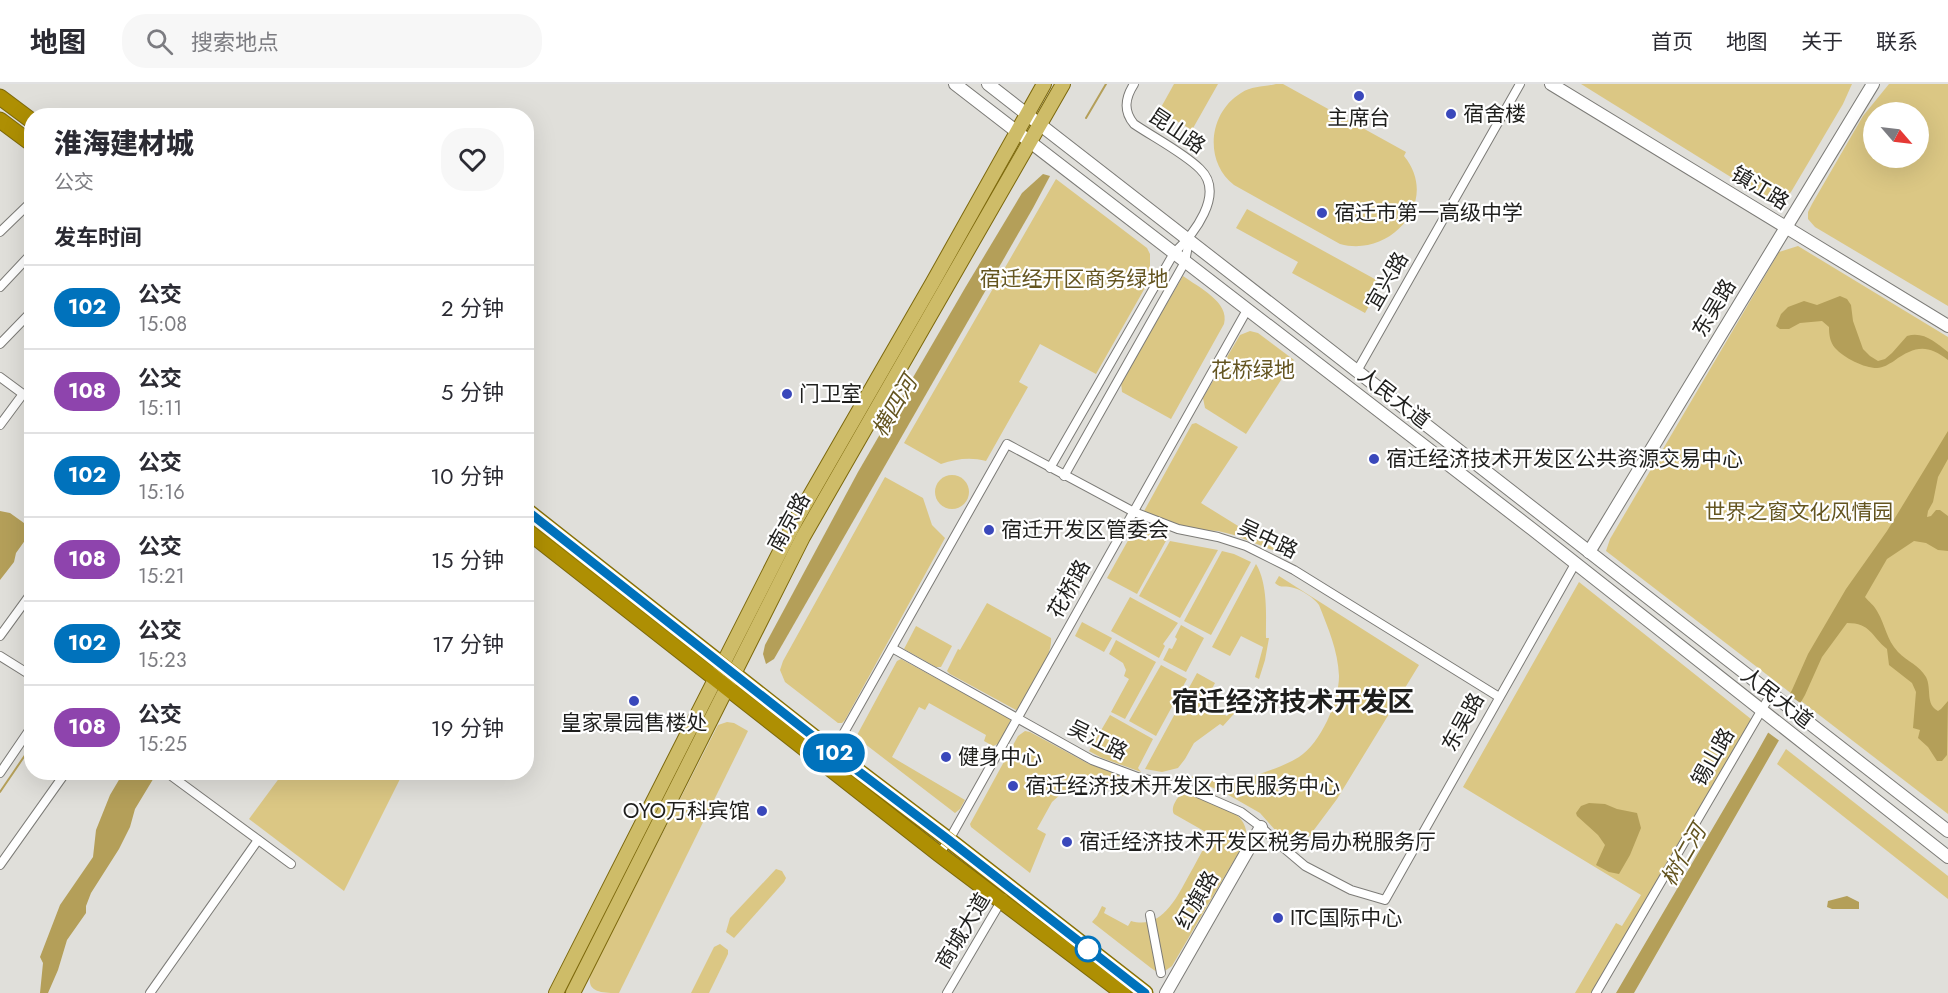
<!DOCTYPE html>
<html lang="zh">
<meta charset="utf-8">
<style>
body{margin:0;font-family:Jost,"Noto Sans SC",sans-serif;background:#f7f7f7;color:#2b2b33;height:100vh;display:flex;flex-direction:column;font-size:22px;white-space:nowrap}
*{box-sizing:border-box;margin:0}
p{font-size:20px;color:#7c7c81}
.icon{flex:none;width:33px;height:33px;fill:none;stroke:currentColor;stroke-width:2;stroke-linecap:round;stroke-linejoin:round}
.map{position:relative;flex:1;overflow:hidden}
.sheet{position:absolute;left:24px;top:24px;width:510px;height:672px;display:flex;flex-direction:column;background:#fff;border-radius:24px;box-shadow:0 6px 24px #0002}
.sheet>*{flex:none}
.badge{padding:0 12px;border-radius:20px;font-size:21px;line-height:39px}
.needle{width:39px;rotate:118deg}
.buttons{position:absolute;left:1863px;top:18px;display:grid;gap:12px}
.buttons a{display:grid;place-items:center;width:66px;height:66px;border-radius:50%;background:#fff;box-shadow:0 6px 24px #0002;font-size:30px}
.map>.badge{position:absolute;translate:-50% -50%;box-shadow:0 0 0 3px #fff}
h2{padding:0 30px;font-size:22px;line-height:54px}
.round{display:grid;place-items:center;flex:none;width:63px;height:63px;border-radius:24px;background:#f7f7f7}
.head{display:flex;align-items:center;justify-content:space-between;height:102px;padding:0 30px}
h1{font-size:28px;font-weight:800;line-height:45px}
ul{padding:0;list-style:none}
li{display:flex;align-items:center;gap:18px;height:84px;padding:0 30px;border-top:2px solid #e1e1e2}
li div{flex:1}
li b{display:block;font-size:22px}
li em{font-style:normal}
li .badge{min-width:66px;font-weight:700;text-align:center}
header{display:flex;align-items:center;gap:36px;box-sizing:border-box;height:84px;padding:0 30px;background:#fff;border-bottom:2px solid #e1e1e2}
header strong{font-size:28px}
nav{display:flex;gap:33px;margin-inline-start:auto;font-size:21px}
.search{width:420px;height:54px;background:#f7f7f7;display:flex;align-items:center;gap:15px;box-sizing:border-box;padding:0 21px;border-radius:24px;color:#7c7c81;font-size:22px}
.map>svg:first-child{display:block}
</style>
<header>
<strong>地图</strong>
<div class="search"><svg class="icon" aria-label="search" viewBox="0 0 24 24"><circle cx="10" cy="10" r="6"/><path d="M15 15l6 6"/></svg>搜索地点</div>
<nav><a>首页</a><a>地图</a><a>关于</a><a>联系</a></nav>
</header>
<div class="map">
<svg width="1948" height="909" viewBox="0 0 1948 909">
<rect width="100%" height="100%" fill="#e0dfda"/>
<g fill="#dbc784" fill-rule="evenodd">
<path d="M1174 0H1218L1192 46 1159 27Z"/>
<path d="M1276 0H1283L1406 68 1404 72C1441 117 1391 174 1340 160L1234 101C1204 78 1208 29 1241 9 1252 2 1264 3 1276 0Z"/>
<path d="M1581 0H1852L1843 20 1791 108 1781 117 1771 118Z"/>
<path d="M1889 0H1948V222L1815 143 1808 135V128L1812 120 1863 32ZM1874 28H1918V74H1874Z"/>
<path d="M1056 95 1147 164 1150 170V195L1096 290 1040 260 1019 298 1028 303 986 377C970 373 956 375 941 380L904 359Z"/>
<path d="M1247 125 1382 199 1365 229 1292 189 1298 178 1236 144Z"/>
<path d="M1798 162 1948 253V730L1606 467 1610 455 1779 168Z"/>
<path d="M1183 192C1198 203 1230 218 1224 240L1171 335 1122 308 1121 298Z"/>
<path d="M1250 247 1258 249 1294 276 1246 350 1205 324 1203 314 1240 251Z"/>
<path d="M1196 339 1238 363 1201 419 1285 471 1234 451 1218 447 1186 445 1143 429 1192 340Z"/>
<circle cx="952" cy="408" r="17"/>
<path d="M885 393 923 414 932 441 945 454 845 636 842 639H838L785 598 780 586 783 577Z"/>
<path d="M1135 444 1167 455 1137 510 1107 494Z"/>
<path d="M1170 457 1218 466 1180 534 1139 512Z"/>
<path d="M1222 467 1234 470 1251 478 1211 551 1184 537Z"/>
<path d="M1256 480C1268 500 1266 531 1266 554H1269L1265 576 1259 595 1255 593 1263 563 1241 552 1230 572 1212 563Z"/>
<path d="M1279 492 1419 581 1337 715 1299 766 1283 755 1260 729 1225 709 1202 699 1192 697 1190 694 1195 691C1208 695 1221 702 1235 699 1243 698 1250 693 1257 691 1271 686 1286 681 1299 673 1321 659 1339 617 1339 592 1338 566 1328 544 1319 521 1314 514 1302 506 1294 504 1286 501 1281 505 1275 499Z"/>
<path d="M1579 498 1751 635 1749 642 1592 909H1575L1616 839 1622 842 1641 811 1463 703Z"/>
<path d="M1130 513 1178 539 1163 560 1165 562 1159 574 1111 547Z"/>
<path d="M987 519 1051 554C1053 572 1030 605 1021 621L1016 626 950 590 947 587 958 565 960 566Z"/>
<path d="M1082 538 1112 554 1104 568 1075 552Z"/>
<path d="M1181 541 1204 554 1186 588 1163 576 1169 564 1172 565 1177 555 1175 553Z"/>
<path d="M916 542 952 562 941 583H936L904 565Z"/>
<path d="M1116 556 1156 578 1125 635 1111 628 1129 595 1124 592 1126 586 1123 579 1109 570Z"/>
<path d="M901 575 1011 635 1000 659 993 662 984 657 986 651 929 619 925 626 919 623 892 673 965 716 960 725 955 729 856 653 897 577Z"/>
<path d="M1161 581 1187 595 1156 652 1129 637Z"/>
<path d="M1197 589 1215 599 1204 620 1227 632 1245 611 1249 613 1223 642 1220 640 1194 659 1185 675 1178 684 1162 688 1145 685Z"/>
<path d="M1110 631 1153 655 1138 684 1141 688 1102 674 1089 667Z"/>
<path d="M727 638 734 639 748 647 619 909C602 909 585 909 591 889L718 641Z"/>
<path d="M1025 647 1030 648 1087 679 1124 693 1128 698 1123 712 1084 692 1079 694 1052 718 1037 745 1046 750 1030 789 971 743 970 740 1018 652Z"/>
<path d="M1786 665 1948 792V815L1777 680Z"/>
<path d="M283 689H403L344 807 249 735Z"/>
<path d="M1184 708C1206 716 1252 725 1246 756L1172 882 1162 889 1157 888 1151 884 1092 838 1097 832 1102 822 1106 824 1104 829 1128 842 1131 837C1161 846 1176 815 1188 793 1196 779 1203 765 1211 751L1174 730C1170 723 1178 712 1184 708Z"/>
<path d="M776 785 782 787 786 794 784 798 734 854 726 848 730 834Z"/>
<path d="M720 860 728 866V870L709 909H691L714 863Z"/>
</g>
<g fill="#b49f59">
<path d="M1043 90 1050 92 1033 124 774 575 766 580 763 570 765 561 858 388 965 204 1022 109Z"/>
<path d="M1840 212 1847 215 1851 221 1853 237 1863 265 1870 272 1878 277 1885 275 1892 269 1907 252C1924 247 1936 259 1948 268V276C1927 260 1915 262 1894 277 1889 280 1883 284 1877 284 1864 284 1844 274 1835 264 1830 258 1829 251 1829 243L1822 237 1800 239 1789 245H1780L1776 242 1781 230 1788 223 1804 217 1817 221Z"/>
<path d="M1948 347V375L1938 393 1933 418 1928 427 1927 433 1931 432 1936 426H1940L1948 432V467L1938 466 1926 459 1914 457 1887 475 1865 513C1869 518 1874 521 1877 527 1886 542 1886 555 1898 568 1908 578 1919 581 1926 593 1932 605 1925 620 1938 627L1941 625 1948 617 1947 671 1942 677H1937L1928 663 1918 654 1920 646 1913 644 1916 608 1912 599 1889 581 1887 565C1871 552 1871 539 1847 539L1822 573 1805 611 1634 909H1616L1755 672 1792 606 1808 570 1846 505 1887 447Z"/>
<path d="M0 427 10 429 24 439 27 447 26 455 16 469 14 478 0 496Z"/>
<path d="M123 689H155V692L135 725 130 743 119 765 91 809 86 822V829L67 856 58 886 48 909H40L43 879 40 873 60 821 93 773 96 746 110 711Z"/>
<path d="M1589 719 1605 720 1617 725 1637 729 1641 744 1630 771 1619 790 1609 788 1596 781 1605 761 1598 751 1577 732 1576 729 1581 722Z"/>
<path d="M1847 812 1859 818V825H1832L1827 823 1828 817Z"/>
</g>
<path fill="#e0dfda" d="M1788 610 1803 621 1781 658 1766 647Z"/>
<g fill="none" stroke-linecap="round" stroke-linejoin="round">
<g stroke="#b49f59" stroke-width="2">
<path d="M1086 34 1106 0"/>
<path d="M0 708 32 661"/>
</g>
<defs>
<g id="street">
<path d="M0 148 32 117"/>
<path d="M0 203 32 169"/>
<path d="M0 260 32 227"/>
<path d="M1357 287 1520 0"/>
<path d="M0 293 23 310 32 312"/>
<path d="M0 341 23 310"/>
<path d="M1050 384 1174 169C1193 151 1226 110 1200 85 1184 69 1153 53 1134 40 1123 27 1125 14 1134 0"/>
<path d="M1064 392 1185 178 1189 156"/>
<path d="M0 552 32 508"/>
<path d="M892 564 1092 676 1140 694 1186 704 1241 728 1261 743 1279 760 1305 782 1351 806 1385 816 1575 480"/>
<path d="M0 572 32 592"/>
<path d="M833 668 1007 360 1134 428 1178 445 1218 453 1246 462 1294 486 1499 613"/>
<path d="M166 688 291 780"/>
<path d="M0 689 32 642"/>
<path d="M939 770 949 756 1247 226"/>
<path d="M0 781 66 688"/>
<path d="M1150 831 1161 889"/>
<path d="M150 909 258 756"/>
<path d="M947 909 1003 814"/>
<path d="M1596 909 1771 610"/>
</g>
<g id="secondary">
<path d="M955 0 1532 445 1948 773"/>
<path d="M988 0 1948 747"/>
<path d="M1551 0 1948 242"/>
<path d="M1589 468 1873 0"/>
<path d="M1166 909 1261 743"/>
</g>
<g id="primary">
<path d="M556 909 796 436 933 198 1044 0"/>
<path d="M573 909 803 453 1063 0"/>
</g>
<g id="highway">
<path d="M0 13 32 37"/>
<path d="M0 36 32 60"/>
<path d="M526 426 833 668 949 756 1145 909"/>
<path d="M526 446 939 770 1123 909"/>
</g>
</defs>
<use href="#street" stroke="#7c7b77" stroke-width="10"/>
<use href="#secondary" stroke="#7c7b77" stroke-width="14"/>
<use href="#primary" stroke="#7c680c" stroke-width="16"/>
<use href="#highway" stroke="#7c680c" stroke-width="17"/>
<use href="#street" stroke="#fff" stroke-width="8"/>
<use href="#secondary" stroke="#fff" stroke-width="12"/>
<use href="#primary" stroke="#cebc68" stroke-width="14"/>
<use href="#highway" stroke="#ae8f03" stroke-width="15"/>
</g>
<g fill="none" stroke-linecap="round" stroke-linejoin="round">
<defs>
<path id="line" d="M526 426 833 668 949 756 1145 909"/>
</defs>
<use href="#line" stroke="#fff" stroke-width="14"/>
<use href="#line" stroke="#0072bc" stroke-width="9"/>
</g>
<g fill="#3a48bb" stroke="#fff" stroke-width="2">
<circle cx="1359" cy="12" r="6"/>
<circle cx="1451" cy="30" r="6"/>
<circle cx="1322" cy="129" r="6"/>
<circle cx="787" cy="310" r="6"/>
<circle cx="1374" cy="375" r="6"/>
<circle cx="989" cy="446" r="6"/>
<circle cx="634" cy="617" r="6"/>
<circle cx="946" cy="673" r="6"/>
<circle cx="1013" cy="702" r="6"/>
<circle cx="762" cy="727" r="6"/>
<circle cx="1067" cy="758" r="6"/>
<circle cx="1278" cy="834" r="6"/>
</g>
<circle fill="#fff" stroke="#0072bc" stroke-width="3" cx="1088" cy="865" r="12"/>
<g text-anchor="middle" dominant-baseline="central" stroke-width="4.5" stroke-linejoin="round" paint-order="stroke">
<g font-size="21" fill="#1f1f1d" stroke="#fff" text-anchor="start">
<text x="1463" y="30">宿舍楼</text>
<text x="1359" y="34" text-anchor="middle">主席台</text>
<text x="1334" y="129">宿迁市第一高级中学</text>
<text x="799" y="310">门卫室</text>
<text x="1386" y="375">宿迁经济技术开发区公共资源交易中心</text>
<text x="1001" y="446">宿迁开发区管委会</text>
<text x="634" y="639" text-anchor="middle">皇家景园售楼处</text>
<text x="958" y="673">健身中心</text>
<text x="1025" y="702">宿迁经济技术开发区市民服务中心</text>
<text x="750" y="727" text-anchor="end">OYO万科宾馆</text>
<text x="1079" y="758">宿迁经济技术开发区税务局办税服务厅</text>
<text x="1290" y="834">ITC国际中心</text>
</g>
<g font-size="21" fill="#1f1f1d" stroke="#fff">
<text transform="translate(1177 47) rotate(34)">昆山路</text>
<text transform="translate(1760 104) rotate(31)">镇江路</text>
<text transform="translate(1387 197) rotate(-60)">宜兴路</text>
<text transform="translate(1714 224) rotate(-59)">东吴路</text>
<text transform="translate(1394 314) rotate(38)">人民大道</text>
<text transform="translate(789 438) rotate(-61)">南京路</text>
<text transform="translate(1268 455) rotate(25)">吴中路</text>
<text transform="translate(1069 505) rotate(-61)">花桥路</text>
<text transform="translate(1777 614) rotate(38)">人民大道</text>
<text transform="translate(1463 638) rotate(-61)">东吴路</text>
<text transform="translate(1098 656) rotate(26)">吴江路</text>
<text transform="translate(1713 673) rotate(-60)">锡山路</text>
<text transform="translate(1197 816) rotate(-60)">红旗路</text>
<text transform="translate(963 847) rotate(-59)">商城大道</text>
</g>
<g font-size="21" fill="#645520" stroke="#fff">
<text x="1074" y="195">宿迁经开区商务绿地</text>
<text x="1253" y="286">花桥绿地</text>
<text x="1799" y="428">世界之窗文化风情园</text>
</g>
<g font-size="22" font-style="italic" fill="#645520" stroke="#fff">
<text transform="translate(894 322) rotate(-60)">横四河</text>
<text transform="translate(1683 771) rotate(-60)">树仁河</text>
</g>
<g font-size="27" font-weight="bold" fill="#1f1f1d" stroke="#fff">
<text x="1293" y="617">宿迁经济技术开发区</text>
</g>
</g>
</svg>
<div class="buttons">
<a><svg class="needle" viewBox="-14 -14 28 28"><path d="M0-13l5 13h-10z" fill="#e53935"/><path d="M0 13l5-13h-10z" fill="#7c7c81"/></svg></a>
</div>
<b class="badge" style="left:834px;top:669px;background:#0072bc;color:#fff">102</b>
<section class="sheet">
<div class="head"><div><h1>淮海建材城</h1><p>公交</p></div><a class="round"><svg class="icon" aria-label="heart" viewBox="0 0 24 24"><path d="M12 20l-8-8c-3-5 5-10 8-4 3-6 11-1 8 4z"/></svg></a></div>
<h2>发车时间</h2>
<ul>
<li><span class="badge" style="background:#0072bc;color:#fff">102</span><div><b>公交</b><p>15:08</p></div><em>2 分钟</em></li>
<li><span class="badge" style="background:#8e44ad;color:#fff">108</span><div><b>公交</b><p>15:11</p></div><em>5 分钟</em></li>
<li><span class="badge" style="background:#0072bc;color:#fff">102</span><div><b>公交</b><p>15:16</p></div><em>10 分钟</em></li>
<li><span class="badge" style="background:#8e44ad;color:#fff">108</span><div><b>公交</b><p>15:21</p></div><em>15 分钟</em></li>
<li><span class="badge" style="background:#0072bc;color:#fff">102</span><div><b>公交</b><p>15:23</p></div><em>17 分钟</em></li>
<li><span class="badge" style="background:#8e44ad;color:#fff">108</span><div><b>公交</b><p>15:25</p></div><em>19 分钟</em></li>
</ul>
</section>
</div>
